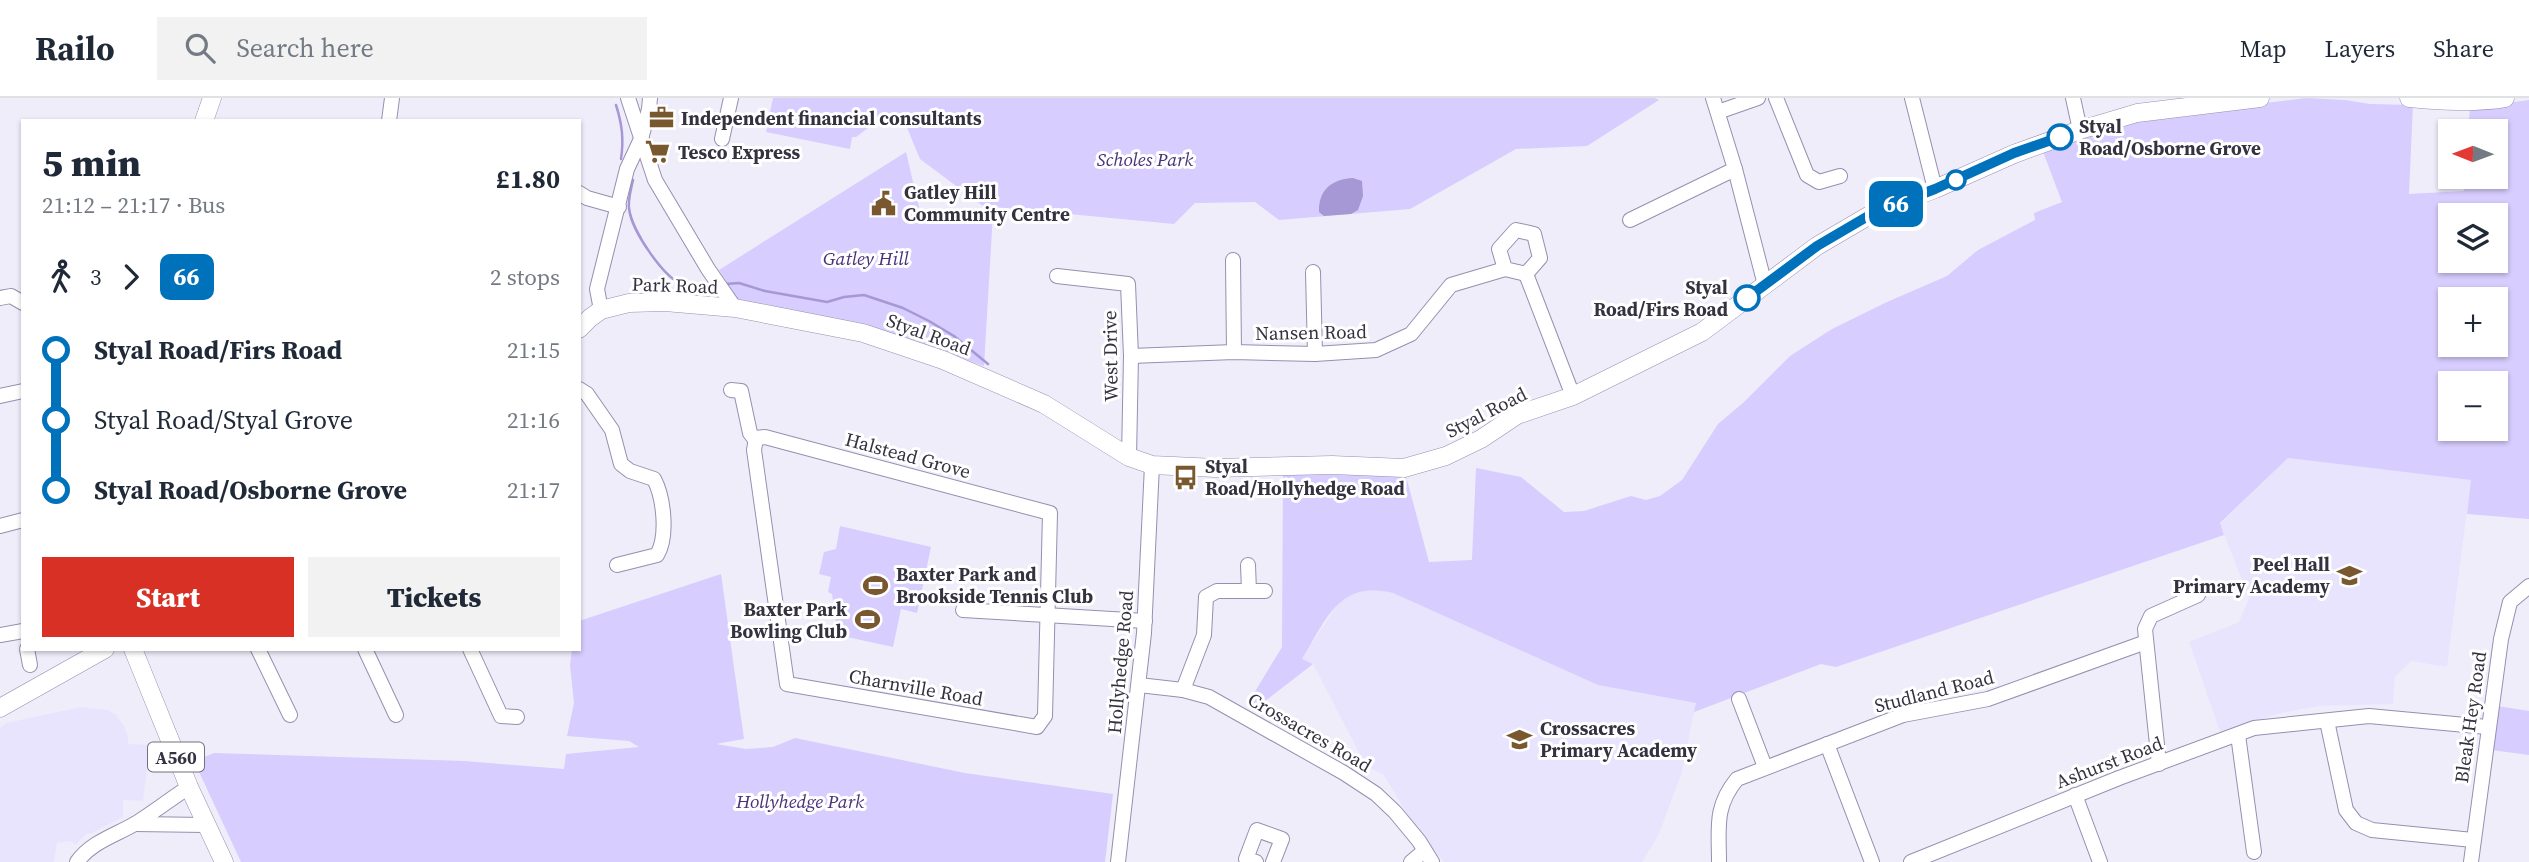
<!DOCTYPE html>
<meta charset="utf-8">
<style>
body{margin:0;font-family:"Source Serif 4",serif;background:#f2f2f3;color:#1f2937;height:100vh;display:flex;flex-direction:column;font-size:26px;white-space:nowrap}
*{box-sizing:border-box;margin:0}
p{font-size:23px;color:#747a83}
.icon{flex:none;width:38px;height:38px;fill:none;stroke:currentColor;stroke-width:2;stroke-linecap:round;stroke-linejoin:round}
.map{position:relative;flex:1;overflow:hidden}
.panel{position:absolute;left:21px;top:21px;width:560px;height:532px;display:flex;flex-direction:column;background:#fff;border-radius:0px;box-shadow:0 2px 5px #0004}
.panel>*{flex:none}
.badge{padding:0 14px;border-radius:10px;font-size:24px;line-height:46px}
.needle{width:46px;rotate:271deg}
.buttons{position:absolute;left:2438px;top:21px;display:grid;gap:14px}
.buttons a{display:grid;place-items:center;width:70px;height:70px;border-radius:0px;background:#fff;box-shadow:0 2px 5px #0004;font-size:35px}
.map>.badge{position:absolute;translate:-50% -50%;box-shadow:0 0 0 4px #fff}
.legs{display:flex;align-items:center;gap:10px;height:77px;padding:0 21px;font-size:23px}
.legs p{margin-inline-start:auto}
.summary{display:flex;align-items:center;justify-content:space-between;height:119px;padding:0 21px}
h1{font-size:38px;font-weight:800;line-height:52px}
.button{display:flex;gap:14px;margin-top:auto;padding:14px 21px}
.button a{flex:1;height:80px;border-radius:0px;background:#d93025;color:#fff;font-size:28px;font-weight:800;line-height:80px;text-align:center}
.button a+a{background:#f2f2f3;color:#1f2937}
ul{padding:0 21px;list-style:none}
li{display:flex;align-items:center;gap:24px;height:70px;font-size:26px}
li i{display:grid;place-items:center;width:10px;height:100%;margin:0 9px;background:currentColor}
li i::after{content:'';width:18px;height:18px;margin:-9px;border:5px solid;border-radius:50%;background:#fff}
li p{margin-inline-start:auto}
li:first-child i{background:linear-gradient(#0000 50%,currentColor 0)}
li:last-child i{background:linear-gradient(currentColor 50%,#0000 0)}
header{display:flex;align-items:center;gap:42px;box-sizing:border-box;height:98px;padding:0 35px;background:#fff;border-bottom:2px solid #e0e1e3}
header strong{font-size:33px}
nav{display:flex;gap:38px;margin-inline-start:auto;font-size:24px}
.search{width:490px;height:63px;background:#f2f2f3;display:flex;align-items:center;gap:18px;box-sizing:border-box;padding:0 24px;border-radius:0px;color:#747a83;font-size:26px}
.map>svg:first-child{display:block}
</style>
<header>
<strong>Railo</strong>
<div class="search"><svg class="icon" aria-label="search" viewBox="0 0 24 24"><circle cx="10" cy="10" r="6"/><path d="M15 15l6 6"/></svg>Search here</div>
<nav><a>Map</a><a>Layers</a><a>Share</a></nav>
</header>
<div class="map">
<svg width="2529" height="764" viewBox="0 0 2529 764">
<rect width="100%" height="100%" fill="#f0edfb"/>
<g fill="#e9e4fd">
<path d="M2288 360 2471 382 2447 569 2411 563 2395 579 2393 606 2319 608 2277 616 2220 634 2189 544 2239 524 2249 500 2220 426Z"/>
<path d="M1362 492H1383L1393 495 1598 587 1696 605 1682 674 1659 736 1642 764H1444L1415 729 1383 676 1366 668 1313 566 1302 561 1340 502 1351 495Z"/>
<path d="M81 609 108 612 116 617 124 628 128 638V646L150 647 143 703 123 702V719L92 735 86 736 77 745V747L70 743 57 745 54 764H0V630L6 625Z"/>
</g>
<g fill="#d7cdfe" fill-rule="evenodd">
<path d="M773 0H1655L1659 2 1587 48 1516 51 1410 111 1279 122 1255 104 1195 105 1174 126 983 108 920 61 903 20 868 30 856 39H852L850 51 766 34Z"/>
<path d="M2306 0 2345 2 2370 6 2413 7 2409 96 2464 93 2465 79H2496V33H2468L2470 10 2529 2V421L2467 416 2471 382 2288 360 2220 425 2224 437 1836 569 1821 566 1694 614 1696 605 1598 587 1393 495C1339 481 1326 522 1302 561L1313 566 1256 610 1248 605 1282 549 1283 374 1406 378 1429 464 1472 462 1476 370 1521 379 1564 414 1584 413 1631 398 1646 402 1660 398 1682 382 1718 326 1744 304 1790 258 1832 231 1887 204 1947 178 1978 152 2035 122 2034 115 2062 104 2042 51 2132 21ZM2450 117H2496V163H2450ZM2450 201H2496V247H2450ZM2450 285H2496V331H2450Z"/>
<path d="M906 54 922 122 955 123 993 115 984 268 868 228 741 206 719 172Z"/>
<path d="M840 428 931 449 917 515 901 511 893 549 838 537 832 496 828 494 831 479 819 476 824 454 836 451Z"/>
<path d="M721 476 744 641 716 646 746 651 773 649 795 640 965 675 1113 696 1105 764H241L194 663 214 655 464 663 564 671 566 656 639 649 629 643 567 638 574 605 570 567 572 551H579V523Z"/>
<path d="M2491 607 2529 613V657L2484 651Z"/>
</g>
<path fill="#a698d4" d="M1353 80 1362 83 1363 98 1358 112 1351 116 1324 118 1319 114C1318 91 1333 81 1353 80Z"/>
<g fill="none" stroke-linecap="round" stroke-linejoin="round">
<g stroke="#a698d4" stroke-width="2.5">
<path d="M616 7C622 26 624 41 621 61"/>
<path d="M633 82C631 91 628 101 629 110 631 132 664 181 685 188 693 191 704 190 713 189"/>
<path d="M726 186 739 185 765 193 827 204 844 199 864 197 903 210 929 223 954 238 988 266"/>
</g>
<defs>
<g id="minor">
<path d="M628 0 655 82 708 171 735 210"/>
<path d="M1713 0 1735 71 1765 187"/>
<path d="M1776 0 1807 77 1819 84 1840 78"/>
<path d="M1912 0 1935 91"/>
<path d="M2073 0 2080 32"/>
<path d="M1718 14 1758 0"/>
<path d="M389 23 392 0"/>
<path d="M722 41 731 0"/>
<path d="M579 95 587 100 619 109"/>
<path d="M1630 122 1735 71"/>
<path d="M1516 132 1534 136 1540 160 1526 176 1505 171 1499 151Z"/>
<path d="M1233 162 1234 254"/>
<path d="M1313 174 1315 256"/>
<path d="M1526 176 1573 298"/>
<path d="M1057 178 1128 186 1131 258 1129 359"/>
<path d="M0 200 11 198 23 205"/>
<path d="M601 212 597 191 627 71 641 41 649 11 650 0"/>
<path d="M1131 258 1234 254 1315 256 1376 252 1411 236 1451 187 1505 171"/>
<path d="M579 291 587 296 612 332 621 366 630 373 654 381C664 400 668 439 657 457L617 467"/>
<path d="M731 292 741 293 750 335 756 343"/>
<path d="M0 298 23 293"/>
<path d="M765 339 1050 415 1045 618 1037 629 787 586 754 352 756 340Z"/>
<path d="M0 428 23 422"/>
<path d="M1248 467 1249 493"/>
<path d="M963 512 1145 523"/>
<path d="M0 537 23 533"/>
<path d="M27 551 30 567"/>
<path d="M258 551 290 617"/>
<path d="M365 551 396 617"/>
<path d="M470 551 501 618 517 619"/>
<path d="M1139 587 1183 592 1209 599 1344 675 1376 696 1395 714 1419 743 1432 764"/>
<path d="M1183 592 1204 537 1206 499 1217 493H1265"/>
<path d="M1739 601 1765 669"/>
<path d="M2327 623 2346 712 2356 725 2372 732 2473 742"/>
<path d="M2238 637 2254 754"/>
<path d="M1827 646 1872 764"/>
<path d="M2159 666 2145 531 2151 518 2198 497"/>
<path d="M2075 697 2100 764"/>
<path d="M135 726 206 727"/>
<path d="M77 764C92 743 117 737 138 724 155 713 172 700 189 689"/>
<path d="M1118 764 1144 535 1152 367"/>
<path d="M1256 764 1246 761 1257 732 1282 741 1273 764"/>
<path d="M1411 764 1424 753"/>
<path d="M1719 764C1719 730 1714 709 1737 681L1903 617 1988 601 2146 544"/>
<path d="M1911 764 2119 680 2254 630 2369 618 2487 629"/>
<path d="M2471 764 2501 541 2510 504 2529 488"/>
</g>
<g id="major">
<path d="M2409 0C2442 3 2474 5 2505 0"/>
<path d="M204 23 212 0"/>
<path d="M579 231 590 220 601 212 629 205 665 204 735 210 863 235 943 262 1044 306 1129 359 1152 367 1216 370 1332 367 1404 370 1446 358 1481 341 1517 317 1573 298 1702 234 1817 148 1875 114 1935 91 2014 56 2080 32 2137 15 2260 0"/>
<path d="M133 551 189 689 224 764"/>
<path d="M0 610 105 551"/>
</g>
</defs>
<use href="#minor" stroke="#968faf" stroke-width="16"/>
<use href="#major" stroke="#968faf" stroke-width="19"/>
<use href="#minor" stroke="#fff" stroke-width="14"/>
<use href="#major" stroke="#fff" stroke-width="18"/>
</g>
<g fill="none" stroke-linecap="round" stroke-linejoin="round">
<defs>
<path id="line-1" d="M1747 200 1817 148 1875 114 1935 91 2014 55 2060 39"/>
</defs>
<use href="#line-1" stroke="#fff" stroke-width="16"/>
<use href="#line-1" stroke="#0072bc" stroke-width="10"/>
</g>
<defs>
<symbol id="office-bare" viewBox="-9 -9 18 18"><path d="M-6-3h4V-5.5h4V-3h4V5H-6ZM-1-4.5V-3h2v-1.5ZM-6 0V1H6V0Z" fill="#7a582f" stroke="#fff" stroke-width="2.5" paint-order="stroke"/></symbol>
<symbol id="supermarket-bare" viewBox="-9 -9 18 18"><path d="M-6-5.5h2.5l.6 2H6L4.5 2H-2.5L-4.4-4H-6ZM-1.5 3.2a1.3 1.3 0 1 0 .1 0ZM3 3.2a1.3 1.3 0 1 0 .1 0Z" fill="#7a582f" stroke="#fff" stroke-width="2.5" paint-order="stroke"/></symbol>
<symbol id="civic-bare" viewBox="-9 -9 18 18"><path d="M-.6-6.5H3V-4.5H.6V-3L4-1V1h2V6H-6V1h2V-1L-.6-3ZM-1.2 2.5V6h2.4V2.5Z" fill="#7a582f" stroke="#fff" stroke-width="2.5" paint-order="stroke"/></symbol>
<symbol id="bus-bare" viewBox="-9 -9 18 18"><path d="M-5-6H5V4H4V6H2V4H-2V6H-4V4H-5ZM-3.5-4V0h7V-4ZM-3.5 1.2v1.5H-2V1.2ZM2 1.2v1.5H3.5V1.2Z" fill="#7a582f" stroke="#fff" stroke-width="2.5" paint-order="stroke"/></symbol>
<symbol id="school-bare" viewBox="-9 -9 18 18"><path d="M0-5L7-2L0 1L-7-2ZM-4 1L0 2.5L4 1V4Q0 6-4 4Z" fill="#7a582f" stroke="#fff" stroke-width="2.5" paint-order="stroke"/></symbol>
<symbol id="stadium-bare" viewBox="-9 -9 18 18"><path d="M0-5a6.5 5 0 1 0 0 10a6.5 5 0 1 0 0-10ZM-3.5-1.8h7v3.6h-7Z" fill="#7a582f" stroke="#fff" stroke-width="2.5" paint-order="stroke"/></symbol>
</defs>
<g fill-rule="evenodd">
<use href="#office-bare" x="644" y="2" width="35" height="35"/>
<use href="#supermarket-bare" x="640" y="36" width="35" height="35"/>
<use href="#civic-bare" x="866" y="88" width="35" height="35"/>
<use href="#bus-bare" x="1168" y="362" width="35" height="35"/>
<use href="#school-bare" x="2332" y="460" width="35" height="35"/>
<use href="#stadium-bare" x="858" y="470" width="35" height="35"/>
<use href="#stadium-bare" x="850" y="504" width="35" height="35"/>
<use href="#school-bare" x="1502" y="624" width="35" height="35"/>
</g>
<g fill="#fff" stroke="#0072bc" stroke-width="3.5">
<circle cx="2060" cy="39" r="12"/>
<circle cx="1956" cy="82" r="9"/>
<circle cx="1747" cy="200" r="12"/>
</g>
<g text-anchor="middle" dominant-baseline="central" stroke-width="6" stroke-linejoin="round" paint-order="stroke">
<rect fill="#fff" stroke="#727079" stroke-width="2" x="148" y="644.5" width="56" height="29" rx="5"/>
<g font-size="18" font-weight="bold" fill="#353240">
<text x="176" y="659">A560</text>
</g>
<g font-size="19" font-weight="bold" fill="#353240" stroke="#fff" text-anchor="start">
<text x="681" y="20">Independent financial consultants</text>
<text x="678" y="54">Tesco Express</text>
<text x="904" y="94">Gatley Hill<tspan x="904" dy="22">Community Centre</tspan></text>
<text x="1205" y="368">Styal<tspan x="1205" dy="22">Road/Hollyhedge Road</tspan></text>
<text x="2330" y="466" text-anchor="end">Peel Hall<tspan x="2330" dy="22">Primary Academy</tspan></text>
<text x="896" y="476">Baxter Park and<tspan x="896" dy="22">Brookside Tennis Club</tspan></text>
<text x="847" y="511" text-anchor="end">Baxter Park<tspan x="847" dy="22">Bowling Club</tspan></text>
<text x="1540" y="630">Crossacres<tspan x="1540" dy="22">Primary Academy</tspan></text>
</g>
<g font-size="19" font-weight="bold" fill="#353240" stroke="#fff" text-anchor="start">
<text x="2079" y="28">Styal<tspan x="2079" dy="22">Road/Osborne Grove</tspan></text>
<text x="1728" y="189" text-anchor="end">Styal<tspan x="1728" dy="22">Road/Firs Road</tspan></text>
</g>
<g font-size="19" font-style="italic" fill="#49327a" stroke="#fff">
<text x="1145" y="61">Scholes Park</text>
<text x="866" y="160">Gatley Hill</text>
<text x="800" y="703">Hollyhedge Park</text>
</g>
<g font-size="19" fill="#353240" stroke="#fff">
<text transform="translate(675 187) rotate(2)">Park Road</text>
<text transform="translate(1311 234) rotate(-1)">Nansen Road</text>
<text transform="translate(929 236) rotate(20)">Styal Road</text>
<text transform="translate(1110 258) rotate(-91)">West Drive</text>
<text transform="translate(1486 314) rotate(-27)">Styal Road</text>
<text transform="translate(908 357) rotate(15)">Halstead Grove</text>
<text transform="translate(1120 564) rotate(-85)">Hollyhedge Road</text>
<text transform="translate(916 589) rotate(10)">Charnville Road</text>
<text transform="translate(1934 593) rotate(-14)">Studland Road</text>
<text transform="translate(2470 619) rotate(-82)">Bleak Hey Road</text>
<text transform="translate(1310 634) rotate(30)">Crossacres Road</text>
<text transform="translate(2109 664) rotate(-21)">Ashurst Road</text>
</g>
</g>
</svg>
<div class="buttons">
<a><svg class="needle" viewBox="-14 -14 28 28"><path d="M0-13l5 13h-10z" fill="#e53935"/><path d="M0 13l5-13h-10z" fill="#747a83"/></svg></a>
<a><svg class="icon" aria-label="layers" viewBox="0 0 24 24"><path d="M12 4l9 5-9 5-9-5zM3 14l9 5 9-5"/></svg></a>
<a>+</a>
<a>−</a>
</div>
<b class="badge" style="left:1896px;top:106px;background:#0072bc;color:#fff">66</b>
<section class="panel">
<div class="summary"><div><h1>5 min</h1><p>21:12 – 21:17 · Bus</p></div><b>£1.80</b></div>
<div class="legs"><svg class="icon" aria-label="walk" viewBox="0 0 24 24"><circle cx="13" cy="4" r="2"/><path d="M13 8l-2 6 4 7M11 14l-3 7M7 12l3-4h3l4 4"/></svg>3<svg class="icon" aria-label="forward" viewBox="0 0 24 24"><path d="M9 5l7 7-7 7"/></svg><b class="badge" style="background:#0072bc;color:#fff">66</b><p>2 stops</p></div>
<ul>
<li><i style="color:#0072bc"></i><b>Styal Road/Firs Road</b><p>21:15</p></li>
<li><i style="color:#0072bc"></i><span>Styal Road/Styal Grove</span><p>21:16</p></li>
<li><i style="color:#0072bc"></i><b>Styal Road/Osborne Grove</b><p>21:17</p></li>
</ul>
<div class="button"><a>Start</a><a>Tickets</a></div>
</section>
</div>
